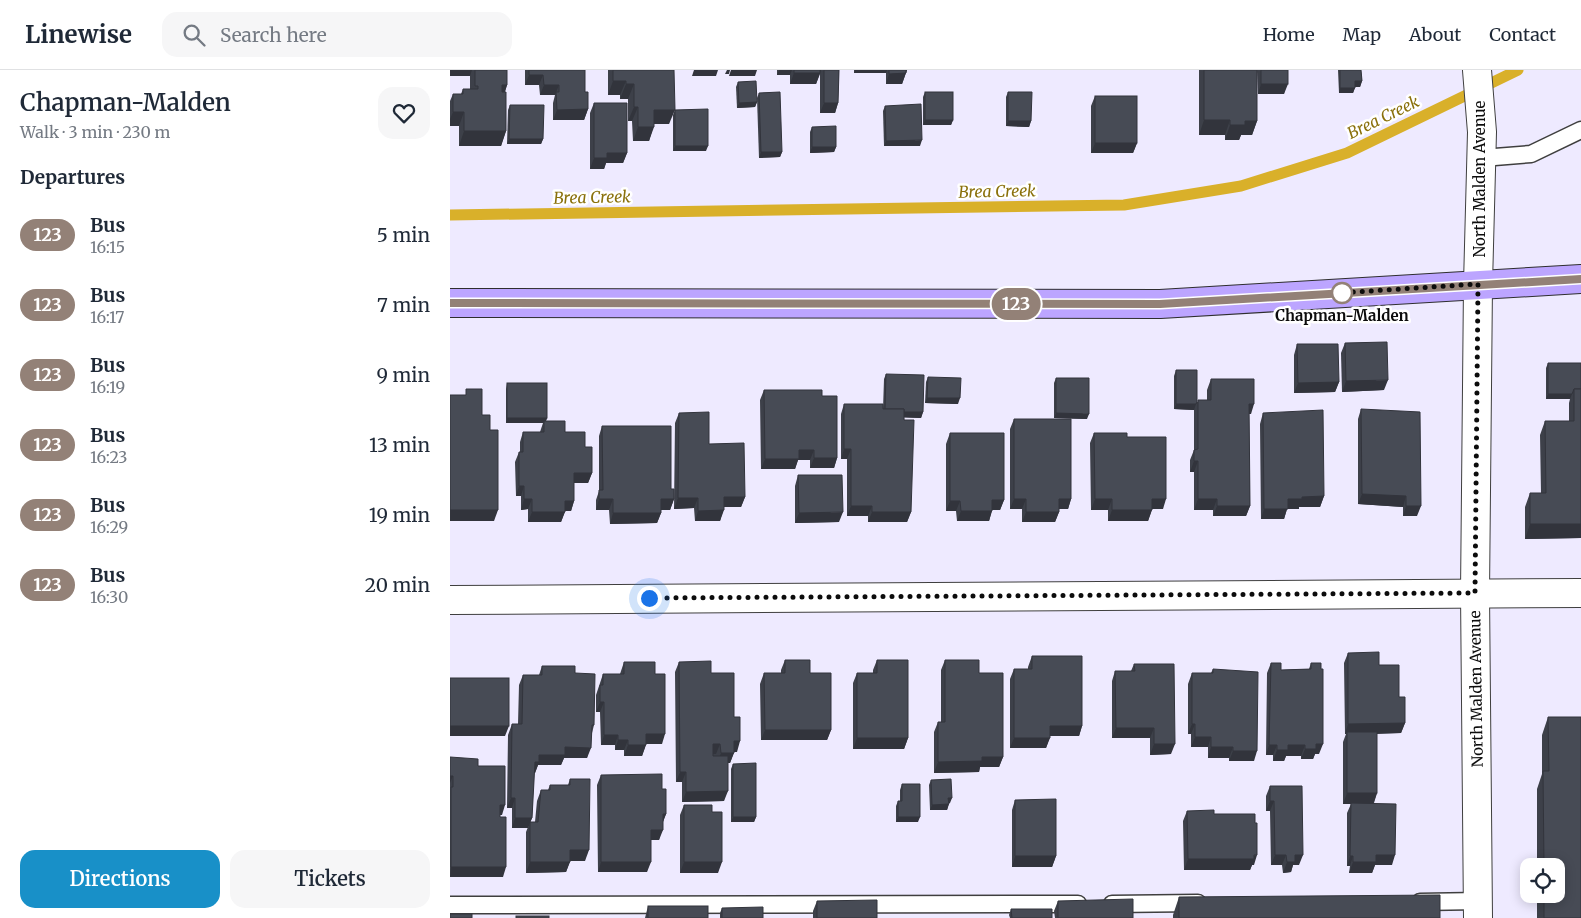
<!DOCTYPE html>
<meta charset="utf-8">
<style>
body{margin:0;font-family:Merriweather,serif;background:#f6f6f7;color:#1f2937;height:100vh;display:flex;flex-direction:column;font-size:19px;white-space:nowrap}
*{box-sizing:border-box;margin:0}
p{font-size:16px;color:#747a83}
.icon{flex:none;width:28px;height:28px;fill:none;stroke:currentColor;stroke-width:2;stroke-linecap:round;stroke-linejoin:round}
.map{position:relative;flex:1;overflow:hidden}
.drawer{display:flex;flex-direction:column;background:#fff;width:450px}
.drawer>*{flex:none}
.badge{padding:0 10px;border-radius:16px;font-size:18px;line-height:32px}
.fabs{position:absolute;left:1070px;top:788px;display:grid;gap:10px}
.fabs a{display:grid;place-items:center;width:45px;height:45px;border-radius:10px;background:#fff;box-shadow:0 2px 12px #0003;font-size:25px}
.you{position:absolute;width:25px;height:25px;margin:-12px;border:4px solid #fff;border-radius:50%;background:#1a73e8;box-shadow:0 0 0 8px #1a73e833}
.map>.badge{position:absolute;translate:-50% -50%;box-shadow:0 0 0 2px #fff}
h2{padding:0 20px;font-size:19px;line-height:45px}
.round{display:grid;place-items:center;flex:none;width:52px;height:52px;border-radius:15px;background:#f6f6f7}
.head{display:flex;align-items:center;justify-content:space-between;height:85px;padding:0 20px}
h1{font-size:24px;font-weight:600;line-height:38px}
.action{display:flex;gap:10px;margin-top:auto;padding:10px 20px}
.action a{flex:1;height:58px;border-radius:15px;background:#1890c8;color:#fff;font-size:20px;font-weight:600;line-height:58px;text-align:center}
.action a+a{background:#f6f6f7;color:#1f2937}
ul{padding:0;list-style:none}
li{display:flex;align-items:center;gap:15px;height:70px;padding:0 20px}
li div{flex:1}
li b{display:block;font-size:19px}
li em{font-style:normal}
li .badge{min-width:55px;font-weight:700;text-align:center}
header{display:flex;align-items:center;gap:30px;box-sizing:border-box;height:70px;padding:0 25px;background:#fff;border-bottom:1px solid #e0e1e3}
header strong{font-size:24px}
nav{display:flex;gap:28px;margin-inline-start:auto;font-size:18px}
.search{width:350px;height:45px;background:#f6f6f7;display:flex;align-items:center;gap:12px;box-sizing:border-box;padding:0 18px;border-radius:15px;color:#747a83;font-size:19px}
main{display:flex;flex:1;min-height:0}
.map>svg:first-child{display:block}
</style>
<header>
<strong>Linewise</strong>
<div class="search"><svg class="icon" aria-label="search" viewBox="0 0 24 24"><circle cx="10" cy="10" r="6"/><path d="M15 15l6 6"/></svg>Search here</div>
<nav><a>Home</a><a>Map</a><a>About</a><a>Contact</a></nav>
</header>
<main>
<section class="drawer">
<div class="head"><div><h1>Chapman-Malden</h1><p>Walk · 3 min · 230 m</p></div><a class="round"><svg class="icon" aria-label="heart" viewBox="0 0 24 24"><path d="M12 20l-8-8c-3-5 5-10 8-4 3-6 11-1 8 4z"/></svg></a></div>
<h2>Departures</h2>
<ul>
<li><span class="badge" style="background:#938177;color:#fff">123</span><div><b>Bus</b><p>16:15</p></div><em>5 min</em></li>
<li><span class="badge" style="background:#938177;color:#fff">123</span><div><b>Bus</b><p>16:17</p></div><em>7 min</em></li>
<li><span class="badge" style="background:#938177;color:#fff">123</span><div><b>Bus</b><p>16:19</p></div><em>9 min</em></li>
<li><span class="badge" style="background:#938177;color:#fff">123</span><div><b>Bus</b><p>16:23</p></div><em>13 min</em></li>
<li><span class="badge" style="background:#938177;color:#fff">123</span><div><b>Bus</b><p>16:29</p></div><em>19 min</em></li>
<li><span class="badge" style="background:#938177;color:#fff">123</span><div><b>Bus</b><p>16:30</p></div><em>20 min</em></li>
</ul>
<div class="action"><a>Directions</a><a>Tickets</a></div>
</section>
<div class="map">
<svg width="1131" height="848" viewBox="0 0 1131 848">
<rect width="100%" height="100%" fill="#eeeaff"/>
<g fill="none" stroke-linecap="round" stroke-linejoin="round">
<path stroke="#d9b02a" stroke-width="11" d="M0 145 674 135 791 116 897 83 1068 0"/>
<defs>
<g id="lane">
<path d="M1032 88 1081 84 1131 60"/>
<path d="M970 832 1029 831"/>
<path d="M662 834 748 833"/>
<path d="M0 835 628 834"/>
</g>
<g id="street">
<path d="M1027 0 1032 62 1028 214 1025 523 1028 848"/>
<path d="M0 530 1131 523"/>
</g>
<path id="secondary" d="M0 233 710 234 1131 209"/>
</defs>
<use href="#lane" stroke="#3f3f3f" stroke-width="19"/>
<use href="#street" stroke="#3f3f3f" stroke-width="30"/>
<use href="#secondary" stroke="#2e2e2e" stroke-width="30"/>
<use href="#lane" stroke="#fff" stroke-width="16"/>
<use href="#street" stroke="#fff" stroke-width="28"/>
<use href="#secondary" stroke="#bca5ff" stroke-width="28"/>
</g>
<g fill="#3d4049">
<path d="M0 0H57V15L55 22 56 61 51 76H9V56H0V31L3 24H11L13 19H20V6H0Z"/>
<path d="M75 0H135V22L138 39 134 50H103V33L105 25H90L89 15H75Z"/>
<path d="M158 0H224L219 54H204L199 71H183L182 51H178V29H170V25H158Z"/>
<path d="M327 0H389L388 33 385 43H370V4L366 14H340V5H327Z"/>
<path d="M404 0H457L452 14H436V3H404Z"/>
<path d="M749 0H807V51L802 65H791L789 70H775V65H749Z"/>
<path d="M807 0H838L834 24H808Z"/>
<path d="M888 0H911L912 11 910 17H905L903 23H889Z"/>
<path d="M288 12 307 32 305 37 287 38 286 17Z"/>
<path d="M475 22 503 50 501 55H473V27Z"/>
<path d="M558 22 581 51 579 57 556 56V27Z"/>
<path d="M309 23 332 82 330 87 309 88 307 28Z"/>
<path d="M645 26 687 73 683 83H641V36Z"/>
<path d="M144 33 177 83 173 93H156L154 99H140V43Z"/>
<path d="M60 35 93 69 91 74H57L58 40Z"/>
<path d="M435 36 470 76H434L433 41Z"/>
<path d="M225 40 256 81H223V45Z"/>
<path d="M362 57 386 77 384 82 360 83V62Z"/>
<path d="M895 273 934 320 892 322 891 283Z"/>
<path d="M847 274 889 312 885 322 844 323V285Z"/>
<path d="M1098 293H1131V468L1075 469V437L1080 423H1091L1090 365 1095 351H1119V333L1120 329H1096V298Z"/>
<path d="M726 300 747 332 757 330V320L761 309 801 344H799L800 436 796 446H763V440H744V402H740V390L744 380V340L724 339V306Z"/>
<path d="M436 304 473 342 471 348 454 347 461 442 457 452H418V446H397V389H391V344L394 334 433 339 434 309Z"/>
<path d="M478 307 508 334 475 333 476 312Z"/>
<path d="M606 308 637 349 604 348V313Z"/>
<path d="M57 313 97 348 96 351 115 362 135 377 142 403 138 413H124V431L121 441H115L111 452H78V439L71 440V426H66L65 392 69 382H70V372L73 362H90L93 353H56V319Z"/>
<path d="M314 320 372 326 387 388 384 398H360V390H348L345 399H311L310 330Z"/>
<path d="M911 339 967 446H953V437L908 434V349Z"/>
<path d="M229 343 259 374 295 427 291 437H274L270 451H245L244 438 224 439 225 353Z"/>
<path d="M813 343 874 426 870 437H849V439H837L834 449H811L810 354Z"/>
<path d="M564 349 621 429 618 439H609V442L605 452H572V439H560V359Z"/>
<path d="M152 356 221 419 224 429 220 440H211V443L207 453 160 454 159 440H146V430L149 421V366Z"/>
<path d="M500 363 554 430 550 440H542L539 451H507L506 441H496V374Z"/>
<path d="M644 363 677 367 713 439H702L698 451H658V440H641L640 373Z"/>
<path d="M348 405 389 452 345 453V416Z"/>
<path d="M898 583 929 595 949 627 955 653 951 663 927 664V723L924 733 942 795H925L922 803H899L900 796H897V743L901 734H893V672L896 664H895L894 593Z"/>
<path d="M582 586 632 656 629 666H600L596 678H560V609L564 599H578V597Z"/>
<path d="M335 590 381 660 377 670H311L310 614 314 603H331V600Z"/>
<path d="M427 590 458 668 454 679H403V613L407 603H423V600Z"/>
<path d="M495 590 529 603 553 687 549 697H530L529 702 484 703V662L488 652H491V600Z"/>
<path d="M174 592 205 604 212 674H196L192 686H174V680H165V675H151L150 642H146V625L153 604H170Z"/>
<path d="M229 592 261 603 284 647 287 682H284L280 693H278L274 731 232 732V712H226L225 602Z"/>
<path d="M821 593 831 600 859 599 861 593 869 684H865L863 689H851V686H836L834 691H823V685H816L817 603Z"/>
<path d="M684 594 721 684 700 685V668H662V611L665 601H681Z"/>
<path d="M92 596 125 603 144 655 142 663 137 688H114L111 695H88L85 703H84L82 748 78 758H62V738H57L58 665 62 654H68L69 615 73 605H89Z"/>
<path d="M763 599 804 691H779V688H758V677H741V664H738V614L742 603H761Z"/>
<path d="M1098 647 1131 848H1087V824H1106V796H1087V719L1092 704V665Z"/>
<path d="M0 687 28 696 52 745H50L53 807H0Z"/>
<path d="M283 694 306 747 304 752H281V699Z"/>
<path d="M151 705 212 719 216 744 213 752 209 770H201L197 802H148L147 715Z"/>
<path d="M120 709 135 791H120L116 802 76 803V762L80 752H85L87 731 91 720H98L100 715H118Z"/>
<path d="M481 710 500 733H499L497 740H480L479 715Z"/>
<path d="M452 714 468 752H446V736L448 731H450V720Z"/>
<path d="M820 716 849 795H843L841 802 833 803 832 795H821L820 741H816V726Z"/>
<path d="M565 730 606 786 602 797H562V740Z"/>
<path d="M234 735 262 742 268 803H230V745Z"/>
<path d="M737 741 764 744 804 795H802L800 800H734L733 751Z"/>
<path d="M729 827 990 848H723V845Z"/>
<path d="M367 831 427 848H363V841Z"/>
<path d="M608 831 683 848H605L604 841Z"/>
<path d="M198 836 258 848H195Z"/>
<path d="M272 838 313 848H270V843Z"/>
<path d="M561 839 602 848H560L559 845Z"/>
</g>
<g fill="#32343c">
<path d="M0 0H22L20 6H0Z"/>
<path d="M244 0H268L266 6H242Z"/>
<path d="M277 0H280L279 4H275Z"/>
<path d="M281 0H307L305 6H279Z"/>
<path d="M329 0H342L340 5H327Z"/>
<path d="M368 0H371L366 14H340L344 3Z"/>
<path d="M405 0H437L436 3H404Z"/>
<path d="M454 0H457L452 14H436L439 4Z"/>
<path d="M79 5H93L89 15H75Z"/>
<path d="M163 11H176L170 25H158Z"/>
<path d="M905 11H912L910 17H903Z"/>
<path d="M176 14H184L178 29H170Z"/>
<path d="M811 14H838L834 24H808Z"/>
<path d="M52 15H57L52 30Z"/>
<path d="M94 15H109L105 25H90Z"/>
<path d="M890 18H905L903 23H889Z"/>
<path d="M307 32 305 37 287 38 289 33Z"/>
<path d="M374 33H388L385 43H370Z"/>
<path d="M184 37H188L182 51H178Z"/>
<path d="M138 39 134 50H103L107 40Z"/>
<path d="M204 40H225L219 54H199Z"/>
<path d="M3 42H14L9 56H0V49Z"/>
<path d="M475 50H503L501 55H473Z"/>
<path d="M754 50H780L775 65H749Z"/>
<path d="M558 51H581L579 57 556 56Z"/>
<path d="M795 51H807L802 65H791L789 70H775L780 55Z"/>
<path d="M188 57H204L199 71H183Z"/>
<path d="M14 61H56L51 76H9Z"/>
<path d="M59 69H93L91 74H57Z"/>
<path d="M472 70 470 76H434L436 71Z"/>
<path d="M645 73H687L683 83H641Z"/>
<path d="M225 76H258L256 81H223Z"/>
<path d="M362 77H386L384 82 360 83Z"/>
<path d="M311 82H332L330 87 309 88Z"/>
<path d="M157 83H177L173 93H156L154 99H140L144 88Z"/>
<path d="M938 310 934 320 892 322 896 311Z"/>
<path d="M889 312 885 322 844 323 848 313Z"/>
<path d="M1098 324H1122L1120 329H1096Z"/>
<path d="M477 328H510L508 334 475 333Z"/>
<path d="M726 334H746L744 340 724 339Z"/>
<path d="M799 334H804L801 344H796Z"/>
<path d="M435 342H473L471 348 433 347Z"/>
<path d="M606 343 639 344 637 349 604 348Z"/>
<path d="M57 348H97L95 353 94 351 93 353H56Z"/>
<path d="M394 379H401L397 389H391Z"/>
<path d="M349 380H364L360 390H348L345 399H311L315 389Z"/>
<path d="M364 388H387L384 398H360Z"/>
<path d="M744 391H748L744 402H740Z"/>
<path d="M124 403H142L138 413H120Z"/>
<path d="M69 416H74L71 426H66Z"/>
<path d="M912 424 956 426 953 437 908 434Z"/>
<path d="M874 426 870 437H849V439H837L834 449H811L814 439 838 429 852 427Z"/>
<path d="M274 427H295L291 437H270Z"/>
<path d="M228 428H248L244 438 224 439Z"/>
<path d="M74 429H82L78 439 71 440Z"/>
<path d="M149 429H163L159 440H146Z"/>
<path d="M211 429H224L220 440H207Z"/>
<path d="M564 429H576L572 439H560Z"/>
<path d="M609 429H621L618 439H605Z"/>
<path d="M645 429H662L658 440H641Z"/>
<path d="M702 429H716L713 439H698Z"/>
<path d="M748 429H767L763 440H744Z"/>
<path d="M542 430H554L550 440H539Z"/>
<path d="M115 431H124L121 441H111Z"/>
<path d="M500 431H510L506 441H496Z"/>
<path d="M401 436H422L418 446H397Z"/>
<path d="M767 436H800L796 446H763Z"/>
<path d="M956 436H971L967 446H953Z"/>
<path d="M0 440H48L44 451H0Z"/>
<path d="M274 440 270 451H245L248 441Z"/>
<path d="M662 440H702L698 451H658Z"/>
<path d="M511 441H542L539 451H507Z"/>
<path d="M82 442H115L111 452H78Z"/>
<path d="M393 442 389 452 345 453 349 443Z"/>
<path d="M422 442H461L457 452H418Z"/>
<path d="M576 442H609L605 452H572Z"/>
<path d="M163 443H211L207 453 160 454Z"/>
<path d="M1080 454H1131V468L1075 469Z"/>
<path d="M150 632H154L150 642H146Z"/>
<path d="M955 653 951 663 897 664V662L896 664H895L898 654Z"/>
<path d="M742 654H745L741 664H738Z"/>
<path d="M0 656H59L55 666H0Z"/>
<path d="M600 656H632L629 666H596Z"/>
<path d="M666 658H704L700 668H662Z"/>
<path d="M315 660H381L377 670H311Z"/>
<path d="M196 664H215L212 674H192Z"/>
<path d="M154 665H168L165 675H151Z"/>
<path d="M745 667H761L758 677H741Z"/>
<path d="M407 668H458L454 679H403Z"/>
<path d="M564 668H600L596 678H560Z"/>
<path d="M168 670H178L174 680H165Z"/>
<path d="M284 671H290L287 682H280Z"/>
<path d="M263 674H270L266 684H259Z"/>
<path d="M704 674H725L721 684 700 685Z"/>
<path d="M866 674H873L869 684H865L863 689H851L855 679Z"/>
<path d="M178 675H196L192 686H174Z"/>
<path d="M819 675H827L823 685H816Z"/>
<path d="M838 675H855L851 686H836L834 691H823L827 680Z"/>
<path d="M115 677 141 678 137 688H114L111 695H88L85 703H81L85 692 89 685Z"/>
<path d="M761 677H783L779 688H758Z"/>
<path d="M783 681H807L804 691H779Z"/>
<path d="M271 683H284L280 693H267Z"/>
<path d="M532 687H553L549 697H530L529 702 484 703 488 692Z"/>
<path d="M230 702H236L232 712H226Z"/>
<path d="M0 706H3L0 713Z"/>
<path d="M278 721 274 731 232 732 236 722Z"/>
<path d="M897 723H927L923 734H893Z"/>
<path d="M61 728H65L62 738H57Z"/>
<path d="M498 728H502L500 733H496Z"/>
<path d="M820 731H824L820 741H816Z"/>
<path d="M499 734 497 740H480L482 735Z"/>
<path d="M50 735H55L52 745H46Z"/>
<path d="M213 744H216L212 754Z"/>
<path d="M283 747H306L304 752H281Z"/>
<path d="M448 747H470L468 752H446Z"/>
<path d="M65 748H82L78 758H62Z"/>
<path d="M201 760H213L209 770H197Z"/>
<path d="M120 780H139L135 791H116Z"/>
<path d="M807 785 804 795H802L800 800H734L738 789Z"/>
<path d="M825 785H836L832 795H821Z"/>
<path d="M845 785H853L849 795H843L841 802 833 803 837 792Z"/>
<path d="M926 785H945L942 795H925L922 803H899L903 792Z"/>
<path d="M565 786H606L602 797H562Z"/>
<path d="M900 786H903L900 796H897Z"/>
<path d="M80 792H120L116 802 76 803Z"/>
<path d="M151 792H201L197 802H148Z"/>
<path d="M234 792H272L268 803H230Z"/>
<path d="M1 797H56L53 807H0Z"/>
</g>
<g fill="#474b55" stroke="#32343c">
<path d="M25 0H57V15H52V22H56V61H14V42H3V24H13V19H28V16H25Z"/>
<path d="M79 0H135V22H138V39L107 40 106 22H109V15H94L93 5H79Z"/>
<path d="M163 0H224L225 40H204V57H188V37H184V14H176V11H163Z"/>
<rect x="344" y="0" width="26" height="3"/>
<path d="M374 0H389L388 33H374Z"/>
<path d="M439 0H456V3L439 4Z"/>
<path d="M754 0H807V51H795V55H780V50H754Z"/>
<rect x="811" y="0" width="27" height="14"/>
<path d="M890 0H911L912 11H905V18H890Z"/>
<path d="M306 11 307 32 289 33 288 12Z"/>
<path d="M330 22 332 82H311L309 23Z"/>
<rect x="475" y="22" width="28" height="28"/>
<path d="M558 22H582L581 51H558Z"/>
<rect x="645" y="26" width="42" height="47"/>
<path d="M144 33H177V83H157V88H144Z"/>
<path d="M471 34 472 70 436 71 435 36Z"/>
<path d="M60 35H94L93 69H59Z"/>
<path d="M258 39V76H225V40Z"/>
<path d="M386 56V77H362V57Z"/>
<path d="M937 272 938 310 896 311 895 273Z"/>
<path d="M847 274H888L889 312 848 313Z"/>
<path d="M1098 293H1131V319H1124L1122 324H1098Z"/>
<path d="M726 300H747V332L746 334H726Z"/>
<path d="M436 304 474 305 473 342H454V339H435Z"/>
<path d="M478 307 511 308 510 328H477Z"/>
<path d="M606 308H639V344L606 343Z"/>
<path d="M761 309H804V334H799L800 436H767V429H748V391H744V380L748 379V330H761Z"/>
<rect x="57" y="313" width="40" height="35"/>
<path d="M16 319H32V345H40V360H48V440H0V325H16Z"/>
<path d="M1124 319H1131V454H1080V423H1096L1095 351H1124Z"/>
<path d="M314 320H372V326H387V388H364V380H349V389H315Z"/>
<path d="M394 334H433V339H454V350H464L461 442H422V436H401V379H394Z"/>
<path d="M911 339 970 342 971 436H956V426L912 424Z"/>
<path d="M873 340 874 426 852 427V429H838V439H814L813 343Z"/>
<path d="M259 342V374L294 373 295 427H274V440L248 441V428H228L229 343Z"/>
<path d="M564 349H621V429H609V442H576V429H564Z"/>
<path d="M94 351H115V362H135V377H142V403H124V431H115V442H82V429H74V416H69V382H73V362H94Z"/>
<path d="M152 356H221V419H224V429H211V443H163V429H149V420H153Z"/>
<path d="M500 363H554V430H542V441H511L510 431H500Z"/>
<path d="M644 363H677V367H716V429H702V440H662V429H645Z"/>
<path d="M348 405H392L393 442 349 443Z"/>
<path d="M929 582V595H949V627H955V653L898 654V583Z"/>
<path d="M582 586H632V656H600V668H564V599H582Z"/>
<path d="M335 590H360V603H381V660H315L314 603H335Z"/>
<path d="M427 590H458V668H407V603H427Z"/>
<path d="M495 590H529V603H553V687H532V691L488 692V652H495Z"/>
<path d="M261 591V603H284V647H290V671H284V683H271L270 674H263V686H278V721L236 722V702H230L229 592Z"/>
<path d="M174 592H205V604H215V664H196V675H178V670H168V665H154V632H150V615H153V604H174Z"/>
<path d="M821 593H831V600L861 599V593H871V599H873V674H866V679H855V675H838V680H827V675H819Z"/>
<path d="M684 594H724L725 674H704V658H666L665 601H685Z"/>
<path d="M92 596H125V603L145 604 144 655H142L141 678 115 677V685H89V692H85L82 748H65V728H61L62 654H72L73 605H92Z"/>
<path d="M763 599 808 602 807 681H783V677H761V667H745V654H742V603H763Z"/>
<rect x="0" y="608" width="59" height="48"/>
<path d="M1098 647H1131V848H1094V824H1106V796H1094L1093 701H1099Z"/>
<rect x="897" y="662" width="30" height="61"/>
<path d="M0 687 28 689V696H55V735H50V747H56V797H1V717H3V706H0Z"/>
<path d="M306 693V747H283V694Z"/>
<path d="M212 704V719H216V744H213V760H201V792H151V705Z"/>
<path d="M120 709H140L139 780H120V792H80V752H88L91 720H100V715H120Z"/>
<path d="M501 709 502 728H498L499 734 482 735 481 710Z"/>
<path d="M452 714H470V747H448V731H452Z"/>
<path d="M820 716H852L853 785H845V792H837L836 785H825L824 731H820Z"/>
<path d="M606 729V786H565V730Z"/>
<path d="M901 733 946 734 945 785H926V792H903V786H900Z"/>
<path d="M234 735H262V742H272V792H234Z"/>
<path d="M764 740V744H805V753H807V785H804V789H738L737 741Z"/>
<path d="M990 825V848H729V827Z"/>
<path d="M683 829V848H608V831Z"/>
<path d="M427 830V848H367V831Z"/>
<rect x="198" y="836" width="60" height="12"/>
<path d="M313 837V848H272V838Z"/>
<path d="M561 839H602V848H562Z"/>
<rect x="0" y="844" width="22" height="4"/>
<rect x="66" y="846" width="33" height="2"/>
</g>
<g fill="none" stroke-linecap="round" stroke-linejoin="round">
<defs>
<path id="line" d="M0 233 710 234 1131 209"/>
</defs>
<use href="#line" stroke="#fff" stroke-width="11"/>
<use href="#line" stroke="#938177" stroke-width="8"/>
<path stroke="#0c0c0c" stroke-width="5" stroke-dasharray="0 9" d="M199 528 1025 523 1028 214 889 223H892"/>
</g>
<circle fill="#fff" stroke="#938177" stroke-width="2.5" cx="892" cy="223" r="10"/>
<g text-anchor="middle" dominant-baseline="central" stroke-width="5" stroke-linejoin="round" paint-order="stroke">
<g font-size="15" fill="#0c0c0c" stroke="#fff">
<text transform="translate(1029 109) rotate(-90)">North Malden Avenue</text>
<text transform="translate(1026 619) rotate(-91)">North Malden Avenue</text>
</g>
<g font-size="15" font-weight="bold" fill="#0c0c0c" stroke="#fff">
<text x="892" y="245">Chapman-Malden</text>
</g>
<g font-size="16" font-style="italic" fill="#8a700b" stroke="#fff">
<text transform="translate(933 47) rotate(-26)">Brea Creek</text>
<text transform="translate(547 121) rotate(-1)">Brea Creek</text>
<text transform="translate(142 127) rotate(-1)">Brea Creek</text>
</g>
</g>
</svg>
<div class="fabs">
<a><svg class="icon" aria-label="locate" viewBox="0 0 24 24"><circle cx="12" cy="12" r="6"/><path d="M12 2v4M12 18v4M2 12h4M18 12h4"/></svg></a>
</div>
<div class="you" style="left:199px;top:528px"></div>
<b class="badge" style="left:566px;top:234px;background:#938177;color:#fff">123</b>
</div>
</main>
